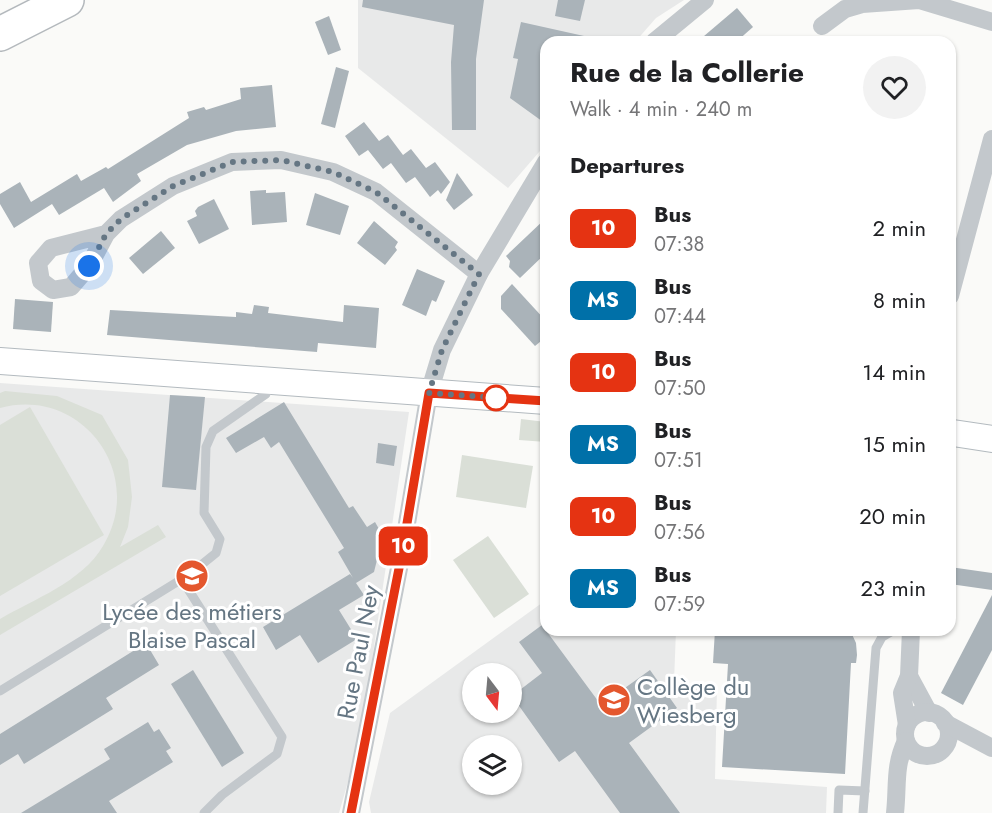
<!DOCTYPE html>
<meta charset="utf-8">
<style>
body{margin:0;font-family:Jost,sans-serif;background:#f2f2f2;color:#202124;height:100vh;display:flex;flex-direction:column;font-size:22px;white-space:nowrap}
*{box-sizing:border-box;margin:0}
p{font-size:20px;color:#757577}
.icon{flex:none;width:33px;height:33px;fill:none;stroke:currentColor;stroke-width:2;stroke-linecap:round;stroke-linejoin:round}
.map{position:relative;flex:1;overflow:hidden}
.details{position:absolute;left:540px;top:36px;width:416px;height:600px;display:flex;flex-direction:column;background:#fff;border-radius:18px;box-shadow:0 2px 4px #0004}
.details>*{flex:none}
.badge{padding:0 12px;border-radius:9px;font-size:21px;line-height:39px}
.needle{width:39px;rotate:164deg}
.controls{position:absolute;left:462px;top:663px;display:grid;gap:12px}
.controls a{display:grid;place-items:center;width:60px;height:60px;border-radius:50%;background:#fff;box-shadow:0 2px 4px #0004;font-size:30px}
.you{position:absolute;width:30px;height:30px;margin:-15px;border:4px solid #fff;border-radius:50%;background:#1a73e8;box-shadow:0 0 0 9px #1a73e833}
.map>.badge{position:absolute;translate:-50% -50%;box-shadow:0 0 0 3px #fff}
h2{padding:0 30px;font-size:22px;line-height:54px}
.round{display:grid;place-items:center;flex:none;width:63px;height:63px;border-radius:32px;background:#f2f2f2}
.head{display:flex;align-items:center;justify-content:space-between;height:102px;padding:0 30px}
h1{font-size:28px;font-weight:700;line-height:45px}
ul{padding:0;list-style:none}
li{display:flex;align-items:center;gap:18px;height:72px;padding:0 30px}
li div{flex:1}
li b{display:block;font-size:22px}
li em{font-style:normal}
li .badge{min-width:66px;font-weight:700;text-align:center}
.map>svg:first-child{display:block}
</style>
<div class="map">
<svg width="992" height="813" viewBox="0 0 992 813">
<rect width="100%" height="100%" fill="#fafaf8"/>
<g fill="#e8e9e9" fill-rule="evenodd">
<path d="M358 0H684L656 18 635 42H546V144L508 188 358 68Z"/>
<path d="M0 383 409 412 360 740 339 813H0Z"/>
<path d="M546 600V630H676L674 682 717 687 715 779 827 787 826 813H371L369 802 390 713ZM472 674H512V712H472ZM472 746H512V784H472Z"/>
</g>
<g fill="#dadfd7">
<path d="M5 391 57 396 102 415 128 460 132 497 128 527 120 547 158 525 166 537 0 635V619C34 599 82 582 103 546 147 473 81 386 0 408V393Z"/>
<path d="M30 407 104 535 0 596V425Z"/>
<path d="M521 419 546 422V442L519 440Z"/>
<path d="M462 455 533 466 526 508 456 497Z"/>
<path d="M488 536 529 594 494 618 453 560Z"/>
</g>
<g fill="#aab3b9">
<path d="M363 0H484L476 59V130H452L451 62 454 25 362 7Z"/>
<path d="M558 0H585L580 21 555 16Z"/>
<path d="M737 8 753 27 736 42H697Z"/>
<path d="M329 16 341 50 328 55 315 22Z"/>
<path d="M521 22 584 36V42H546V124L510 98 518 59 513 58Z"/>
<path d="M336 67 349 71 335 128 321 124Z"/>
<path d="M272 85 276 127 236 131 187 145 137 174 141 181 113 202 104 188 59 215 52 204 14 228 0 204V194L20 182 31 202 77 174 81 181 106 167 108 169 189 118 187 112 204 107 206 110 241 99 240 88Z"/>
<path d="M364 122 379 141 388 135 403 155 411 149 426 168 435 162 450 182 441 194 438 190 430 197 415 177 406 183 391 163 383 169 368 150 359 156 345 136Z"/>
<path d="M457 173 473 195 454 210 446 200Z"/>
<path d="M266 190V193L285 192 287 222 252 225 250 191Z"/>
<path d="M315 193 349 206 340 235 306 225Z"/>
<path d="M214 199 229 229 199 244 187 221 197 216 195 211 198 207Z"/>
<path d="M546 218V253L520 278 509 267 510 261 506 256Z"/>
<path d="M374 221 398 242 395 247 397 250 385 265 357 243Z"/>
<path d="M161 231 175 248 143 274 129 258Z"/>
<path d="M417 269 445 281 436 302 432 300 426 316 402 305Z"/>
<path d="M512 284 546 321V337L535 346 501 309V296Z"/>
<path d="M15 299 53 302 51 332 13 329Z"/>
<path d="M254 305 269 307 268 313 343 322 344 305 379 308 376 348 318 343 317 352 107 335 110 310 236 317V312L252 314Z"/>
<path d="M170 395 205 397 196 490 162 487Z"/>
<path d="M284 402 349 508 353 506 367 527 375 522 383 536 374 572 356 583 364 595 339 610 357 639 318 663 300 635 276 650 263 627 350 574 353 578 338 552 344 548 279 442 271 448 264 437 236 453 226 438Z"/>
<path d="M378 443 397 446 394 466 376 463Z"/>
<path d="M950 567 992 573V590L950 584Z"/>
<path d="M992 595V650L963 705 941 693Z"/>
<path d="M542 625 601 705 650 670 677 708 629 743 680 813H620L575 751 559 762 512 696 542 673 519 642Z"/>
<path d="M715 630H850L856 643 857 655 856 663H851L845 774 722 767 728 664 713 663Z"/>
<path d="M146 643 159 665 106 698 113 709 24 764 18 754 0 765V734Z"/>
<path d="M193 670 244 753 222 767 171 684Z"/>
<path d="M148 722 154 732 159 729 171 748 166 751 173 762 109 801 117 813H21L110 759 104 749Z"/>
</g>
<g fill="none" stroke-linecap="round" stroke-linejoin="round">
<defs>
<g id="secondary">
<path d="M0 361 546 401"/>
<path d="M953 433 992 439"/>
</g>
<path id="highway" d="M0 34 67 0"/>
</defs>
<use href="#secondary" stroke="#b3babf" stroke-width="28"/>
<use href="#highway" stroke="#b4b9bd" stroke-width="36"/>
<g stroke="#c3c8cc" stroke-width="9">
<path d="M0 691 190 574"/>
<path d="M204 813 222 795 277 754 282 737 188 589 190 574 216 553 220 539 204 513 206 447 213 431 266 394 268 383"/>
<path d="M838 813 839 790 865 791"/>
<path d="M863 813 876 648 882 637 894 630"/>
</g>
<g stroke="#c3c8cc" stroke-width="18">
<path d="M822 26 845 9 862 4 919 0 992 22"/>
<path d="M654 42 705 0"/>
<path d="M106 234 51 248 38 263 41 281 53 290 71 287 89 266 106 234 121 219 173 186 232 162 281 160 333 172 376 192 479 274"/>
<path d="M950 296 992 139"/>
<path d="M909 676 929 713"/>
<circle cx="927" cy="734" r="22"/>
<path d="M945 723 992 748"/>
<path d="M907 725 902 693 909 676 911 630"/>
<path d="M351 813 402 553 429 393 442 350 479 274 546 162"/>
<path d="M895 813C898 786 894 766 906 741"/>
</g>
<use href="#secondary" stroke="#fff" stroke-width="26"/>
<use href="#highway" stroke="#fff" stroke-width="33"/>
</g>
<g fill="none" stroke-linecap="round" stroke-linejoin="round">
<defs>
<path id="line" d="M351 813 402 553 429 393 546 401"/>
</defs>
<use href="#line" stroke="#fff" stroke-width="14"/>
<use href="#line" stroke="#e53312" stroke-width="9"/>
<path stroke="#657683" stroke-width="6" stroke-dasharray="0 10.8" d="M89 266 106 234 121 219 173 186 232 162 281 160 333 172 376 192 479 274 442 350 429 393 499 398H496"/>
</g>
<defs>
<symbol id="school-disc" viewBox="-11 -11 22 22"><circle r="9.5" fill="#e4572e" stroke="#fff"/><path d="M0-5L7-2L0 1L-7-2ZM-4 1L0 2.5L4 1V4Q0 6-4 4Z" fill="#fff"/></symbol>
</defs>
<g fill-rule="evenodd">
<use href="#school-disc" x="173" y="557" width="38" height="38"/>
<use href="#school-disc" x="595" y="681" width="38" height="38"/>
</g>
<circle fill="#fff" stroke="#e53312" stroke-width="3" cx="496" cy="398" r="12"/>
<g text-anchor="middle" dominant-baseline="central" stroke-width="6" stroke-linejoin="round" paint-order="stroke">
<g font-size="24" fill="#657683" stroke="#fff">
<text x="192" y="611">Lycée des métiers<tspan x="192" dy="28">Blaise Pascal</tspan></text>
<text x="637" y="686" text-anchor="start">Collège du<tspan x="637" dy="28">Wiesberg</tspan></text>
</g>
<g font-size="24" fill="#657683" stroke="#fff">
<text transform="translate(358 652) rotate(-79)">Rue Paul Ney</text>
</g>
</g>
</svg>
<div class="controls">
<a><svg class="needle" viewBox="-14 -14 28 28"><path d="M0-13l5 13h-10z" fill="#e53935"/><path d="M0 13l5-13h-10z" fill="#757577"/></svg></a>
<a><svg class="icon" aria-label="layers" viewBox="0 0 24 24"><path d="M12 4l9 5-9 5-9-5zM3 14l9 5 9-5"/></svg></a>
</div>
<div class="you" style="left:89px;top:266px"></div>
<b class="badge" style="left:403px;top:546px;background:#e53312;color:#fff">10</b>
<section class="details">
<div class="head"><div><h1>Rue de la Collerie</h1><p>Walk · 4 min · 240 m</p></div><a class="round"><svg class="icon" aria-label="heart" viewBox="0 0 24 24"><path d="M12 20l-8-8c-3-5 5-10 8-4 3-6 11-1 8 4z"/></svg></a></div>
<h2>Departures</h2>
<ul>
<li><span class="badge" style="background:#e53312;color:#fff">10</span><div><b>Bus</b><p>07:38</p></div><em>2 min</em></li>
<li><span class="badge" style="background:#0070a8;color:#fff">MS</span><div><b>Bus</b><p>07:44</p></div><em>8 min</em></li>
<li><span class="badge" style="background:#e53312;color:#fff">10</span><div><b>Bus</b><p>07:50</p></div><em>14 min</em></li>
<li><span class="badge" style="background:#0070a8;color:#fff">MS</span><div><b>Bus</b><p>07:51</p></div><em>15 min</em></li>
<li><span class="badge" style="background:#e53312;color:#fff">10</span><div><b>Bus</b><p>07:56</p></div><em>20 min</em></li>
<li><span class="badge" style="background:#0070a8;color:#fff">MS</span><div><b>Bus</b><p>07:59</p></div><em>23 min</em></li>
</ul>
</section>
</div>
